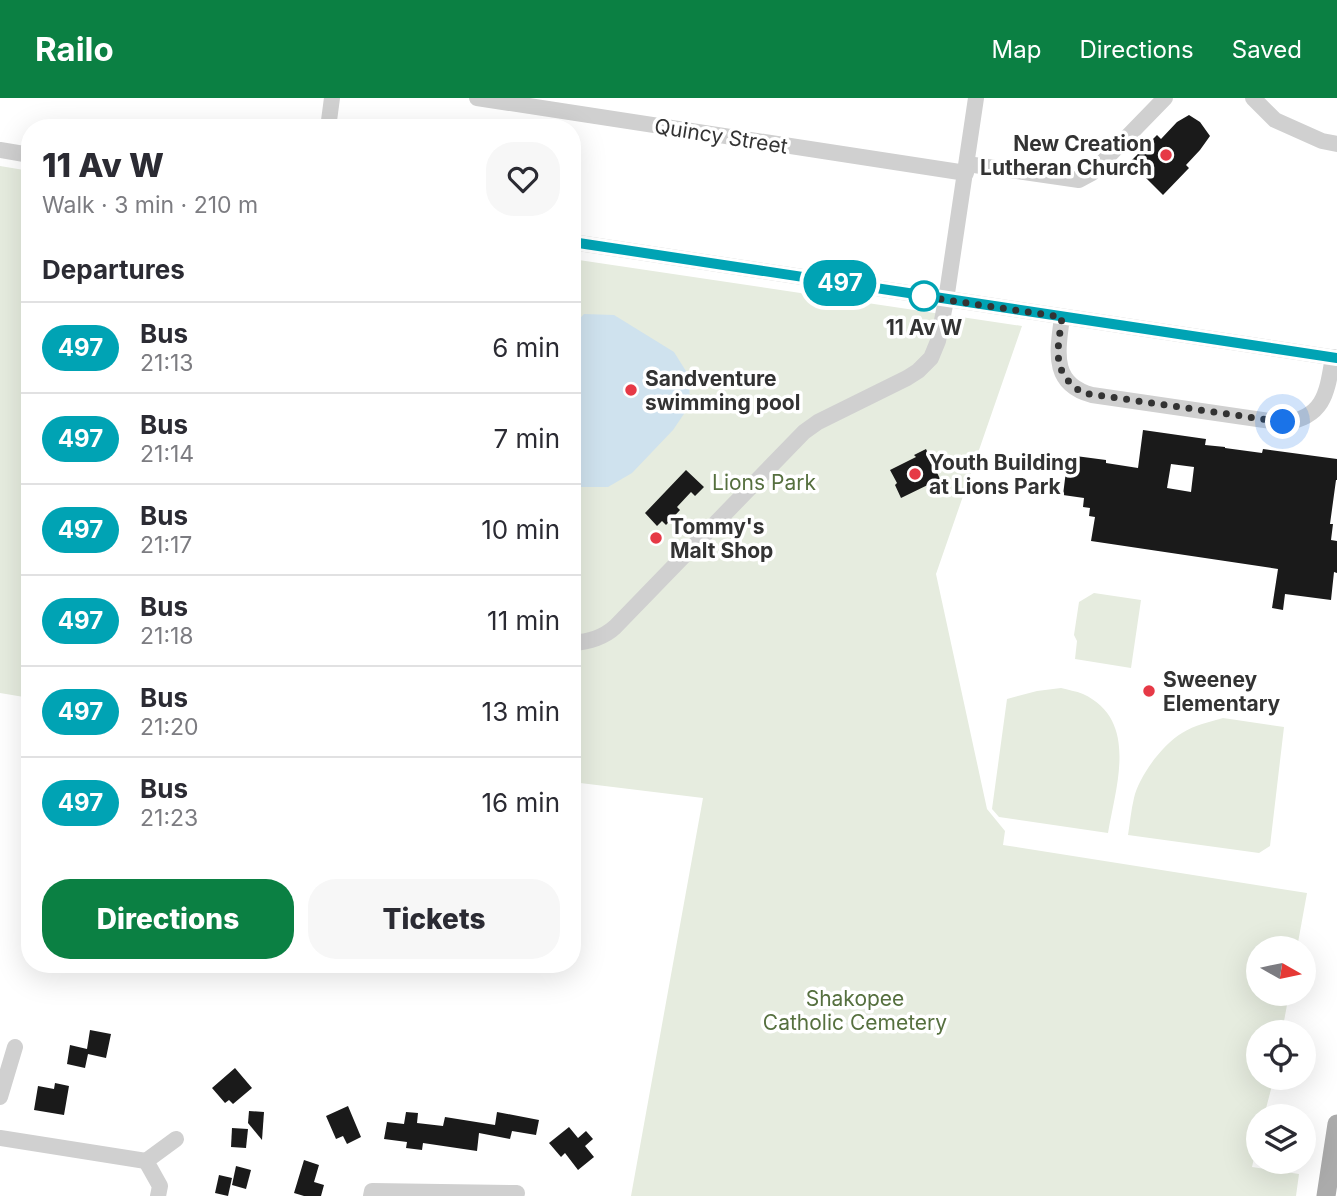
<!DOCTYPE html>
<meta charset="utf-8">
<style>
body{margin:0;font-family:Inter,sans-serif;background:#f7f7f7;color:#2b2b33;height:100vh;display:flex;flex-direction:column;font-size:26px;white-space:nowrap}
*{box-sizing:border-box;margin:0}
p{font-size:23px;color:#7c7c81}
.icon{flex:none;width:38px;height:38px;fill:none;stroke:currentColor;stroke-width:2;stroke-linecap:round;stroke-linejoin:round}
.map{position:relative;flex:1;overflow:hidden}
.drawer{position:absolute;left:21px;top:21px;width:560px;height:854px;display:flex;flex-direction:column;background:#fff;border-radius:28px;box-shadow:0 7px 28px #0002}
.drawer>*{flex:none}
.badge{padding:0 14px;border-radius:23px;font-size:24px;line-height:46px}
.needle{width:46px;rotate:99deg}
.controls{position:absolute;left:1246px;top:838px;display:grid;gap:14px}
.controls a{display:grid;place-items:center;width:70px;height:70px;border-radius:50%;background:#fff;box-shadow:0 7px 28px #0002;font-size:35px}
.you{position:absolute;width:35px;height:35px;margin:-18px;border:5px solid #fff;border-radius:50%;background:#1a73e8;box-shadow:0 0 0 10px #1a73e833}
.map>.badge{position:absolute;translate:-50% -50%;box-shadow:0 0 0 4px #fff}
h2{padding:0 21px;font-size:26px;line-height:63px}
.round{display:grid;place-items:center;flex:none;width:74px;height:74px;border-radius:28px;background:#f7f7f7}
.head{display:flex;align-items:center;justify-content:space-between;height:119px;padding:0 21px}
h1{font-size:33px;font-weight:800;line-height:52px}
.primary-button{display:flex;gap:14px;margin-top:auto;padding:14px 21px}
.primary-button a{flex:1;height:80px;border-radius:28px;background:#0b8043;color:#fff;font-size:28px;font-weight:800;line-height:80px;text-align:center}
.primary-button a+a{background:#f7f7f7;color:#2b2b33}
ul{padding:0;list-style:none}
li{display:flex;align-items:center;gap:21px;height:91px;padding:0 21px;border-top:2px solid #e1e1e2}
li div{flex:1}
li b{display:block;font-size:26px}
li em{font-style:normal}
li .badge{min-width:77px;font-weight:700;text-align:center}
header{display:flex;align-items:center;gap:42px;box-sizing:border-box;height:98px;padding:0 35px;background:#0b8043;color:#fff}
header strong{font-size:33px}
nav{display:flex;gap:38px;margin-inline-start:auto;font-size:24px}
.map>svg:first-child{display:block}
</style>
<header>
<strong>Railo</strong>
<nav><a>Map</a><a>Directions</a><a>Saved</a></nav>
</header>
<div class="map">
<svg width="1337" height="1098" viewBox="0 0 1337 1098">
<rect width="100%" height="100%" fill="#fff"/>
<g fill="#e6ecdf">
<path d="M0 68 30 73V600L0 595Z"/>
<path d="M572 161 1022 228 936 476 987 711 1005 733 1003 747 1307 795 1297 850H1258V896H1289L1282 934H1258V980H1274L1264 1018H1258V1042L1252 1069 1299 1076 1296 1098H631L703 700 572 684Z"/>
<path d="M1094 495 1141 502 1131 570 1075 561 1077 543 1074 537 1079 504Z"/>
<path d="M1061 590C1068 592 1076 593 1083 596 1139 622 1116 688 1108 735L999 719 992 711 1007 601 1037 593Z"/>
<path d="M1223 620 1284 629 1270 748 1259 755 1128 737C1130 725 1131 712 1134 700 1139 678 1163 646 1182 635 1195 627 1209 624 1223 620Z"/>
</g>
<path fill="#cfe2ee" d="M584 216 614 217 674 254 689 278 690 307 673 332 632 375 608 389H581L572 385V229Z"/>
<g fill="#1a1a1a" fill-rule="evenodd">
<path d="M1189 17 1200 24 1210 38 1200 52 1186 67 1189 70 1163 97 1130 64 1157 37 1161 41 1177 24Z"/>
<path d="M1143 332 1206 341 1205 347 1225 349V350L1262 355 1263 351 1337 361V382H1336L1330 426H1333L1331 442 1337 443V475L1334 474 1331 502 1285 496 1283 512 1272 510 1278 471 1091 443 1095 419 1089 418 1090 410 1083 409 1084 400 1063 397 1068 357 1106 362V365L1138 370ZM1171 366 1194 369 1191 394 1167 390Z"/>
<path d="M926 351 940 381 901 400 895 387 897 385 890 372 916 359 914 357Z"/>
<path d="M686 372 704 389 695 398 691 394 677 409 680 412 666 427 662 423 657 428 645 415Z"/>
<path d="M90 932 111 936 106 960 88 956 85 970 67 966 70 947 87 951Z"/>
<path d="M235 970 252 990 233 1006 229 1002 225 1005 212 990Z"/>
<path d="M55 985 69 988 64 1017 34 1012 38 988 54 991Z"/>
<path d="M348 1008 361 1039 347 1046 343 1038 336 1041 326 1018Z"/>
<path d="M249 1013 264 1014 262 1042 248 1025Z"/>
<path d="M406 1014 418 1015 417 1025 443 1028 445 1019 495 1027 497 1014 539 1022 536 1037 512 1033 510 1041 479 1035 477 1053 423 1045 422 1052 406 1050 407 1044 384 1041 387 1024 404 1026Z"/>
<path d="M569 1029 578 1040 586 1033 593 1041 585 1048 594 1059 578 1072 565 1055 561 1059 549 1045Z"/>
<path d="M232 1030 248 1031 246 1050 231 1049Z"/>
<path d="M304 1062 319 1067 314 1084 324 1087 321 1098H304L294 1095Z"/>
<path d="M236 1068 251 1072 246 1091 232 1087Z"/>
<path d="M219 1077 232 1080 228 1098 215 1095Z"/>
</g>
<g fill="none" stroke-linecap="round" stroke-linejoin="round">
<g stroke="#d0d0d0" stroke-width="16">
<path d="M477 0 966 75"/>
<path d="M1253 0 1275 22 1322 43 1337 46"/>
<path d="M328 30 332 0"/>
<path d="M0 52 30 57"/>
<path d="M967 66 1079 82 1092 75 1165 0"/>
<path d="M572 144 1337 260"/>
<path d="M1062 219C1058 252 1050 286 1092 297L1284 325C1325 319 1327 294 1333 259"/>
<path d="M572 545C588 544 603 540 615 529L804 334 818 324 907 280 918 273 931 260 938 243 946 202 976 0"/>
<path d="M0 999 15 949"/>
<path d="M0 1040 146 1063"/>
<path d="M158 1098 160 1088 146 1063 176 1041"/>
<path d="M371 1098 372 1093 517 1095"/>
</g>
<path stroke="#ababab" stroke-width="19" d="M1326 1098 1337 1026"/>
</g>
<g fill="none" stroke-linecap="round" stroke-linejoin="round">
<defs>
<path id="line" d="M572 144 1337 260"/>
</defs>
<use href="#line" stroke="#fff" stroke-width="16"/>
<use href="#line" stroke="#00a3b4" stroke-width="10"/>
<path stroke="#333" stroke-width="7" stroke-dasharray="0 12.6" d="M924 198H920L1062 219C1058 252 1050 274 1083 295L1283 324"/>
</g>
<g fill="#e63946" stroke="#fff" stroke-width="2.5">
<circle cx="1166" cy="57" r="7"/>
<circle cx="631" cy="292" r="7"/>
<circle cx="915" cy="376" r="7"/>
<circle cx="656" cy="440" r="7"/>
<circle cx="1149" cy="593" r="7"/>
</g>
<circle fill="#fff" stroke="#00a3b4" stroke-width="3.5" cx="924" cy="198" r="14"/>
<g text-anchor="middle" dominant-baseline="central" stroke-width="7" stroke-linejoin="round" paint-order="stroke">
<g font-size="21" fill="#333" stroke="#fff">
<text transform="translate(721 38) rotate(9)">Quincy Street</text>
</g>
<g font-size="21" font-weight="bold" fill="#333" stroke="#fff" text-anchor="start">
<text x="1152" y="45" text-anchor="end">New Creation<tspan x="1152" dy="24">Lutheran Church</tspan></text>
<text x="645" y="280">Sandventure<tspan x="645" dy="24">swimming pool</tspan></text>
<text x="929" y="364">Youth Building<tspan x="929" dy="24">at Lions Park</tspan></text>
<text x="670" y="428">Tommy's<tspan x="670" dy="24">Malt Shop</tspan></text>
<text x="1163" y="581">Sweeney<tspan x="1163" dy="24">Elementary</tspan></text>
</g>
<g font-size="21" font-weight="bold" fill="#333" stroke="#fff">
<text x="924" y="229">11 Av W</text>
</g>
<g font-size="21" fill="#56703f" stroke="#fff">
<text x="764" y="384">Lions Park</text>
<text x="855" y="900">Shakopee<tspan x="855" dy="24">Catholic Cemetery</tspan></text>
</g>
</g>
</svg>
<div class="controls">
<a><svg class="needle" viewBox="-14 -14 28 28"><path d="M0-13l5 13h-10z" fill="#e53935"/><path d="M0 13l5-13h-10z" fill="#7c7c81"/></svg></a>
<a><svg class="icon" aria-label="locate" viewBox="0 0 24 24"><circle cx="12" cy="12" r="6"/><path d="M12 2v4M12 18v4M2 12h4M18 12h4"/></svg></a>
<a><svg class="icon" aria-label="layers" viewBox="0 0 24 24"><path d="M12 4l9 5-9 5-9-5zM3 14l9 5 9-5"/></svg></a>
</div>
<div class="you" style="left:1283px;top:324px"></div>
<b class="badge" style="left:840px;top:185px;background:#00a3b4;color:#fff">497</b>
<section class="drawer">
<div class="head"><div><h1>11 Av W</h1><p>Walk · 3 min · 210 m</p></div><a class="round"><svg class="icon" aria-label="heart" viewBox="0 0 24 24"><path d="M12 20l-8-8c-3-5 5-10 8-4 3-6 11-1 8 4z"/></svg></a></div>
<h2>Departures</h2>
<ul>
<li><span class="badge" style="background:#00a3b4;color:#fff">497</span><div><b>Bus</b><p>21:13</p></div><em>6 min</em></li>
<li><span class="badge" style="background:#00a3b4;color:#fff">497</span><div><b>Bus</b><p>21:14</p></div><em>7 min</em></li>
<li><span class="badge" style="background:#00a3b4;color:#fff">497</span><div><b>Bus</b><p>21:17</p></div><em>10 min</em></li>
<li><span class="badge" style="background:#00a3b4;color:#fff">497</span><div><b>Bus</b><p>21:18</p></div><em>11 min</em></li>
<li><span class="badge" style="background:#00a3b4;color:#fff">497</span><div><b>Bus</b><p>21:20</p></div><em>13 min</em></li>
<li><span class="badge" style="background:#00a3b4;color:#fff">497</span><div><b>Bus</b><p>21:23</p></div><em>16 min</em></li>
</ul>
<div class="primary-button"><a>Directions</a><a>Tickets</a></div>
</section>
</div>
